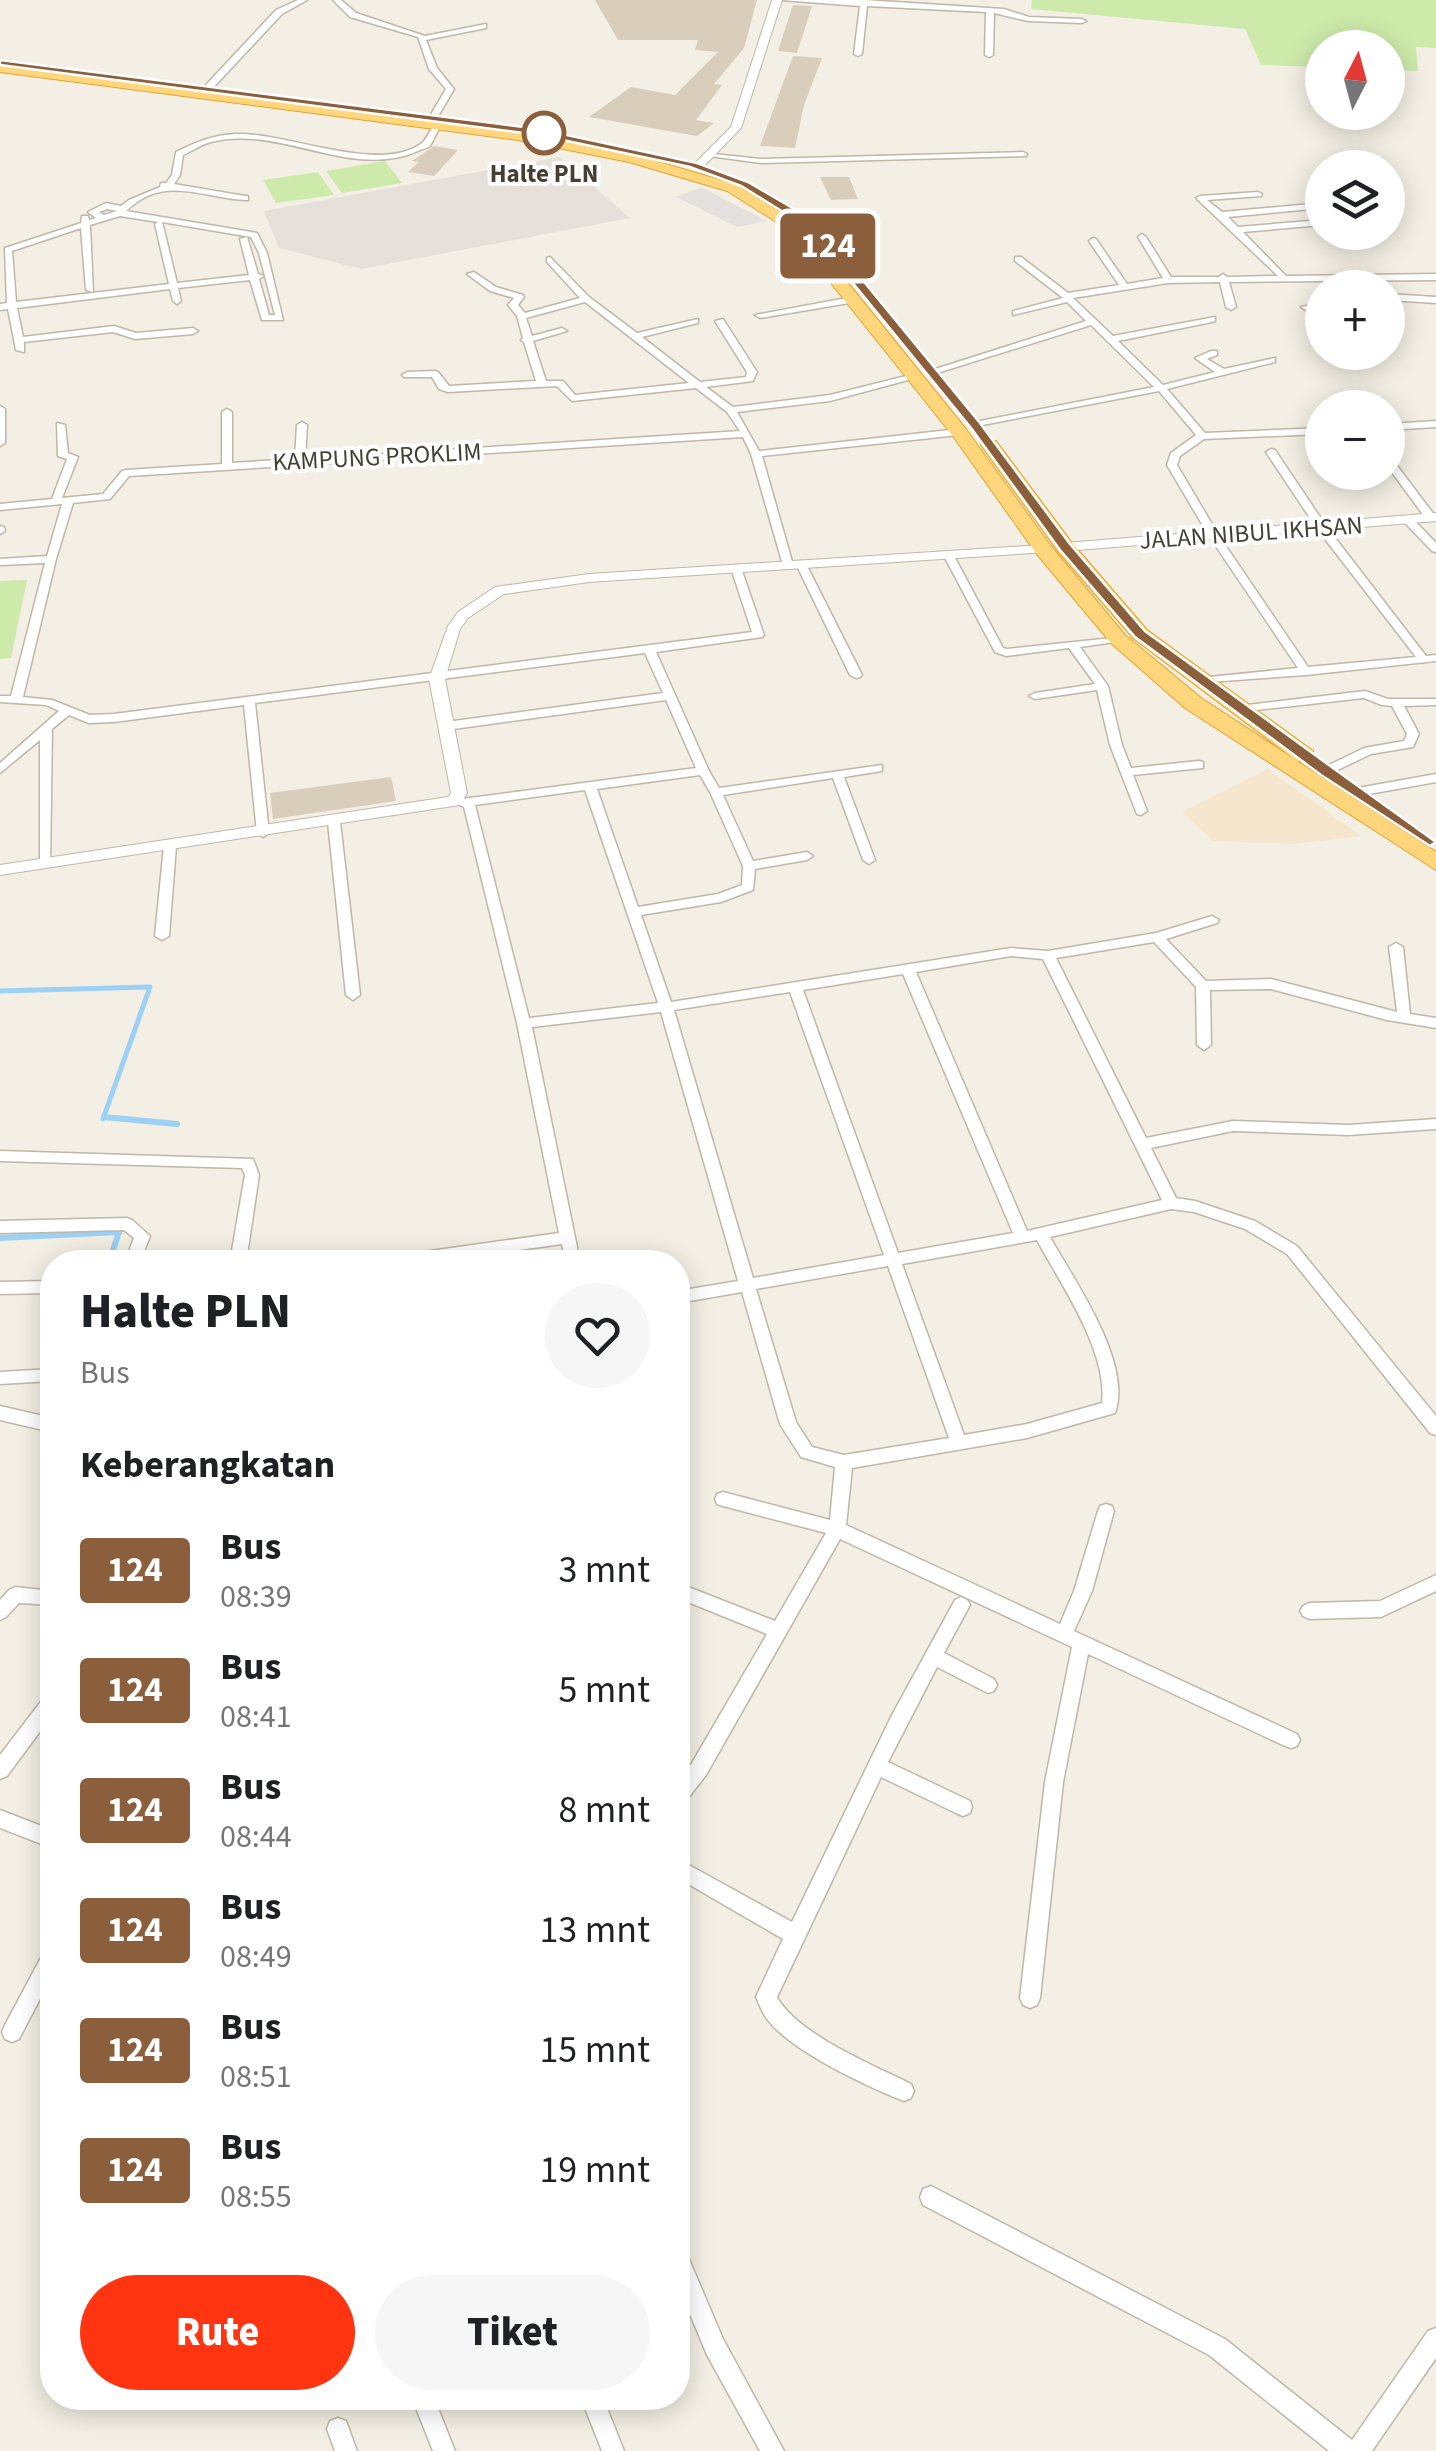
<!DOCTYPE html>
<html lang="id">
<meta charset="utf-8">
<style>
body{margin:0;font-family:"Source Sans 3",sans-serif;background:#f6f6f6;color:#202124;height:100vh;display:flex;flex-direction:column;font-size:38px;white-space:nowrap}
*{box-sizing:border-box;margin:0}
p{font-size:32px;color:#757577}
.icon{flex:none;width:55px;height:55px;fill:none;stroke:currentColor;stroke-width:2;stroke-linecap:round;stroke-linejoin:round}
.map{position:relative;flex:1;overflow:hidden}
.drawer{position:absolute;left:40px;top:1250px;width:650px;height:1160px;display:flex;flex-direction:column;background:#fff;border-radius:40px;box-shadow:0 5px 25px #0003}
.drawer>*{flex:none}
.badge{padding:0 20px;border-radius:8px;font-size:35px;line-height:65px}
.needle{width:65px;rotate:6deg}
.buttons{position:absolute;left:1305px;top:30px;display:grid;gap:20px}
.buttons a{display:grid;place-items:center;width:100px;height:100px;border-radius:50%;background:#fff;box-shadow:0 5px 25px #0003;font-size:50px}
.map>.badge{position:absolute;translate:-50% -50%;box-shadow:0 0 0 5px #fff}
h2{padding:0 40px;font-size:38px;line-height:90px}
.round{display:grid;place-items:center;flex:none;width:105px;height:105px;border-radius:52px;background:#f6f6f6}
.head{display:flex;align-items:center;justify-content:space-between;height:170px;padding:0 40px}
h1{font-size:48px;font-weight:800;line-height:75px}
.cta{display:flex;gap:20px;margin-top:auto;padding:20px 40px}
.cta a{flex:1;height:115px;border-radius:60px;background:#ff3410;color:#fff;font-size:40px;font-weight:800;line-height:115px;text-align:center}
.cta a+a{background:#f6f6f6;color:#202124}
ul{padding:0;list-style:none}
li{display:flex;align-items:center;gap:30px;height:120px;padding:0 40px}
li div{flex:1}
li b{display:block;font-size:38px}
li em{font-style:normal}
li .badge{min-width:110px;font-weight:700;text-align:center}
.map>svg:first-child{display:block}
</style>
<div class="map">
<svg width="1436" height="2451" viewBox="0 0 1436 2451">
<rect width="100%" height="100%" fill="#f3efe4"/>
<path fill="#f7e6ce" d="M1268 769 1361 836 1293 844 1213 841 1182 812Z"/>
<path fill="#e5e0da" d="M560 157 630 218 361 269 279 248 264 211Z"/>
<g fill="#cdeaaa">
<path d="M1032 0H1436V48L1416 47 1418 71 1388 70V48H1322V67L1261 65 1245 29 1031 9Z"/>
<path d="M385 161 402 183 342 193 326 171Z"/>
<path d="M318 172 334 195 276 203 263 180Z"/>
<path d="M27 580 11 658 0 659V581Z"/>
</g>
<path fill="#e4e1dd" d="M701 187 767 221 737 227 676 197Z"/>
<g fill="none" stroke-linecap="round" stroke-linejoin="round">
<path stroke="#9cd0f4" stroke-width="5" d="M0 991 150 987 103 1119"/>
<g stroke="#9cd0f4" stroke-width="6">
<path d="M104 1117 177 1124"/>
<path d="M0 1238 119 1232 109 1262"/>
</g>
</g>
<g fill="#d9cdbc">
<path d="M595 0H757L744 48 714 84 722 85 696 120 714 123 697 136 589 117 631 87 675 95 718 52 695 50 698 40H618Z"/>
<path d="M793 5 812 6 797 53 778 51Z"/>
<path d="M793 56 822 58 804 105 795 148 760 146Z"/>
<path d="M434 146 458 150 434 176 408 172 419 162 412 161Z"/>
<path d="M820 177H849L858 199 831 200Z"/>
<path d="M391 777 396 801 273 819 270 793Z"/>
</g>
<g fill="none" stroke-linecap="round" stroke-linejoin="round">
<defs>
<g id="minor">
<path d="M298 0H307L282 14 210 91H204V87L276 10Z"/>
<path d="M333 0H341L356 13 425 36 486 24V28L426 40 437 68 454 89 437 118 430 116 446 89 429 69 418 37 350 17Z"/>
<path d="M781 0H864L1004 9 1029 17 1082 19 1086 21 1082 23 1028 21 994 13 993 55 989 57 985 55 986 12 867 6 862 54 858 56 854 54 860 6Z"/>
<path d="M434 123 441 125 430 146C420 150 410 155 400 157 337 171 275 126 211 142 202 144 192 151 183 155L180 175 174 184 245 196H248V200C203 199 165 173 126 211L257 233 267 253 283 320H262L250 280 178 288 181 301 177 304 173 301 170 289 17 308 23 337 114 326 136 333 193 328 198 331 193 334 135 339 113 332 24 342V352L16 350 8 309 0 310V304L7 303 5 248 81 223 82 216H88L89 220 96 218 88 212 106 203 121 206 129 200 160 187 161 183H166L172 175 176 152C196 142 213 135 236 134 286 132 380 175 422 143 427 139 431 129 434 123ZM107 209 117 211 104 215 99 212ZM120 216 158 222 155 224 169 284 16 302 12 251 81 228 86 290 93 292 90 225ZM162 222 251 237 259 253 275 315H269L259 279 264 276 258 274 247 237 240 239 249 275 177 283Z"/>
<path d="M1023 152 1027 154 1026 156 761 163 709 156 713 154 761 159Z"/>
<path d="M1258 192 1262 194 1261 196 1207 200 1222 212 1322 203V208L1228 217 1238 227 1322 220V225L1243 232 1286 276 1436 274V280L1229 282 1236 307 1231 310 1226 307 1220 282 1168 283 1073 298 1113 336 1215 317V321L1212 322 1118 341 1163 385 1215 372 1195 358 1211 351H1217V355L1207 359 1224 369 1275 358V362L1167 389 1205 433 1322 428V434L1204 439 1180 456 1177 465 1219 536 1308 667 1416 657 1318 530 1266 452 1271 449 1275 450 1326 526 1426 656 1436 655V661L1306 675 1195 683 1193 681 1199 678 1298 668 1209 536 1167 465 1171 453 1196 435 1159 391 972 427V423L975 422 1154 387 1091 325 934 374 926 372 1086 321 1067 302 1013 315V311L1063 298 1015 261V257H1021L1068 293 1119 285 1089 241 1093 238 1096 239 1127 284 1163 278 1138 237 1142 234 1146 237 1171 277H1219L1223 274 1227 277 1278 276 1196 198 1200 196Z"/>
<path d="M550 257 589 297 637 333 698 319V323L642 337 700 382 746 377 747 372 715 321 723 319 757 372 753 381 706 387 733 407 830 395 914 374 919 377 830 401 737 412 759 451 959 429 964 432 959 435 762 456 793 565 788 568 783 565 751 454 743 437 129 476 110 499 73 503 56 559 23 697 52 700 90 715 114 714 752 632 731 568 736 565 741 568 764 635 762 637 656 652 709 771 719 788 882 765V771L844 777 875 860 869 864 863 860 833 778 723 795 753 861 807 852 813 856 807 860 755 869 753 890 721 902 641 915 671 1002 1011 948 1048 951 1156 933 1212 916 1219 920 1217 923 1166 939 1206 981 1271 979 1397 1012 1389 947 1396 943 1403 947 1410 1014 1436 1018V1028L1387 1020 1271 989 1210 990 1211 1045 1204 1050 1197 1045 1196 987 1154 942 1056 958 1146 1138 1233 1121 1348 1125 1436 1119V1129L1348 1135 1233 1131 1151 1148 1176 1198 1195 1201 1255 1221 1297 1246 1436 1416V1435L1430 1433 1287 1254 1245 1229 1194 1212 1171 1209 1050 1237C1074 1280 1133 1363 1115 1413L1027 1438 852 1468 846 1525 1060 1624 1074 1591 1098 1511 1100 1506 1106 1504 1112 1506 1114 1511 1092 1591 1074 1631 1297 1734 1300 1740 1297 1746 1291 1748 1285 1746 1088 1654 1063 1782 1040 1998 1037 2005 1030 2008 1023 2005 1020 1998 1045 1782 1072 1647 840 1539 706 1775 685 1802 678 1805V1782L692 1763 767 1634 678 1598V1583L775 1621 826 1533 723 1506 717 1504 715 1499 717 1494 723 1492 830 1520 835 1467 801 1457 780 1424 742 1292 678 1303V1291L738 1281 661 1012 532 1027 580 1262H566L562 1244 432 1262H419L415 1258 418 1254 423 1252 559 1233 517 1023 464 807 456 803 462 799 696 768 666 700 446 730 440 726 446 722 663 693 645 653 255 703 269 833 263 837 257 833 244 705 114 722 89 723 69 715 52 729 50 866 46 867 40 863V740L0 773V763L59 711 46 705 0 702V696H11L45 563 0 565V559L47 556 62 504 0 510V504L52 499 67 459 58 456 57 423 65 425 68 453 78 457 62 498 103 494 122 471 126 470 222 464V412L227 409 232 412V463L295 459 297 425 302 422 307 425 305 459 740 431 727 412 696 388 572 401 557 386 448 392 439 389 432 377H404L402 375 407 372 435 371 438 372 449 386 536 381 524 342 521 340 523 338 517 316 508 305 514 298 490 291 467 274 474 272 496 287 523 295 524 297 518 305 525 313 580 298 547 262V258ZM585 302 689 383 575 395 563 381H546L533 341 567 331 562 328 532 336 526 318ZM700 775 710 792 743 866 742 885 718 894 638 907 597 789ZM585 790 658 1003 529 1018 475 805ZM1011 956 1043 959 1162 1200 1027 1231 916 972ZM903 974 1013 1233 898 1253 803 990ZM790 992 884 1255 753 1278 674 1010ZM1037 1240C1061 1285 1108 1351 1102 1403L1027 1424 964 1435 902 1264ZM888 1266 949 1438 844 1455 812 1447 796 1422 756 1289Z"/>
<path d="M1388 294 1436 297V303L1388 300Z"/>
<path d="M852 297 855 298V302L760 318 755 315Z"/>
<path d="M1322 303V309L1306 310 1301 307Z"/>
<path d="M0 406 5 409V443L0 446Z"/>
<path d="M1436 421V427L1388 430V424Z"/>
<path d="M1388 458 1392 459 1435 516V520H1427L1388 467Z"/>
<path d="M1404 518H1412L1436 543V552L1432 551 1404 522Z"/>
<path d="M0 526 4 527 5 531 0 534Z"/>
<path d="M949 553 954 556 1003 648 1007 649 1122 637V641L1080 647 1108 686 1122 745 1131 768 1199 761 1203 762V768L1133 775 1147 811 1141 815 1137 814 1110 745 1097 690 1035 699 1029 696 1035 693 1095 684 1069 648 1006 656 995 652 944 556Z"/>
<path d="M801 561 806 564 862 675 860 677 856 678 850 675 796 564Z"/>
<path d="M1365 691 1388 699H1436V705L1404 706 1419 734 1413 747 1371 754 1327 775 1321 771 1323 768 1364 748 1404 741 1407 734 1392 706 1382 705 1364 698 1239 712 1233 709 1239 706Z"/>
<path d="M1436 774V782L1358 796 1352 792 1358 788Z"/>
<path d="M334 818 340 822 360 995 353 1000 346 995 328 822Z"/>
<path d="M170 842 176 846 169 936 162 940 155 936 164 846Z"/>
<path d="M0 1151 253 1159 259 1175 246 1262H230L245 1175 242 1168 0 1161Z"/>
<path d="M127 1218 132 1220 150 1236 140 1262H125L134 1238 124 1230 0 1233V1221Z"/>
<path d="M52 1281V1293L0 1294V1282Z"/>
<path d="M52 1369V1381L0 1384V1372Z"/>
<path d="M0 1406 52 1418V1432L0 1420Z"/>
<path d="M1436 1575V1591L1381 1617 1309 1619 1303 1616 1300 1611 1303 1606 1309 1603 1380 1601Z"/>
<path d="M15 1587 52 1591V1605L19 1603 6 1617 0 1620V1600L9 1590Z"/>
<path d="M961 1597 967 1600 970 1605 944 1653 994 1679 997 1685 994 1691 988 1693 937 1667 888 1762 970 1801 972 1807 970 1813 963 1816 956 1813 881 1777 777 1997C797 2034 873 2065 911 2084L914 2091 911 2098 904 2101C866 2086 791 2051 767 2019 762 2012 759 2004 756 1997L783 1939 678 1878V1859L792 1922 892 1715 955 1600Z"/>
<path d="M52 1693V1715L7 1776 0 1779V1755L46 1695Z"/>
<path d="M0 1810 52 1830V1848L0 1828Z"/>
<path d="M52 1947V1976L19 2039 12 2042 5 2039 2 2032 5 2025 45 1950Z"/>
<path d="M931 2186 1225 2339 1352 2440 1428 2331 1436 2328V2358L1372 2451H1329L1209 2355 923 2205 920 2197 923 2189Z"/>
<path d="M678 2249 686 2252 723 2339 784 2451H760L707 2355 678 2285Z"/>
<path d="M412 2398H434L455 2451H433Z"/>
<path d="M581 2398H603L624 2451H602Z"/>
<path d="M338 2418 346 2421 357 2451H335L327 2429 330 2421Z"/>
</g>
<g id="tertiary">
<path d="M772 0H782L741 128 702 168H694V164L731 127Z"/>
<path d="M1436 513V521L1065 551 1058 547 1065 543Z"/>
<path d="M1043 545 1048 546V552L589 582 504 594 468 618 460 629 445 679 467 793 460 805 0 875V865L448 797 451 793 429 679 448 626 458 612 495 587 589 574Z"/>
</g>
<g id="trunk">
<path d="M0 64 518 132 632 154 737 185 785 215 827 257 965 428 1050 545 1125 635 1201 698 1436 852V870L1185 708 1111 643 1036 553 953 436 815 263 775 221 727 191 629 162 518 140 0 72Z"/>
<path d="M984 441H996L1072 543 1147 630 1313 751V761H1297L1133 638 1058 551 981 445Z"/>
</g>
</defs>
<use href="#minor" stroke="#bfb7a7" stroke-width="3"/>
<use href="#tertiary" stroke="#bfb7a7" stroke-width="2"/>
<use href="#trunk" stroke="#e6a22c" stroke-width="2"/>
<use href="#minor" fill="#fff" fill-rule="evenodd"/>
<use href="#tertiary" fill="#fff" fill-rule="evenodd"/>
<use href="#trunk" fill="#ffd67b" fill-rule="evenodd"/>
</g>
<path fill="#8b5e3c" stroke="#fff" stroke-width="2.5" d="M0 60 539 129 697 163 748 182 796 210 838 250 980 423 1070 544 1145 631 1333 768 1436 842 1430 846 1321 775 1135 637 1060 550 971 428 830 255 788 215 741 186 690 167 539 135 0 65Z"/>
<circle fill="#fff" stroke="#8b5e3c" stroke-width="5" cx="544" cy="133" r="20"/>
<g text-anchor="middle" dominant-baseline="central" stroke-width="8" stroke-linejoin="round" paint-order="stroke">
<g font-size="25" font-weight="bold" fill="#463f34" stroke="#fff">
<text x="544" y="174">Halte PLN</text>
</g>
<g font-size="25" fill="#463f34" stroke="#fff">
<text transform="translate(377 457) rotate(-3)">KAMPUNG PROKLIM</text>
<text transform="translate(1251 533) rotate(-4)">JALAN NIBUL IKHSAN</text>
</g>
</g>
</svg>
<div class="buttons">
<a><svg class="needle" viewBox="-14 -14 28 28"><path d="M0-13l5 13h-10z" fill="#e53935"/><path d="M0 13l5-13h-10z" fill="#757577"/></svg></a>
<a><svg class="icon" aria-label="layers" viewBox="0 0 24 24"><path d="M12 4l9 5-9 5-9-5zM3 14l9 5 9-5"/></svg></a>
<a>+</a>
<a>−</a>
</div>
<b class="badge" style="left:828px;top:246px;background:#8b5e3c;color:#fff">124</b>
<section class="drawer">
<div class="head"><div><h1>Halte PLN</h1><p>Bus</p></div><a class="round"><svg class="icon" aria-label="heart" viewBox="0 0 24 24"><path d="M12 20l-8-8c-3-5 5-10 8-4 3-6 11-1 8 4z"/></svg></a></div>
<h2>Keberangkatan</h2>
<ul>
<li><span class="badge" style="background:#8b5e3c;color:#fff">124</span><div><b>Bus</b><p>08:39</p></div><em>3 mnt</em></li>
<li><span class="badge" style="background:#8b5e3c;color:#fff">124</span><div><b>Bus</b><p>08:41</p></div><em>5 mnt</em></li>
<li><span class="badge" style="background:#8b5e3c;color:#fff">124</span><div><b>Bus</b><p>08:44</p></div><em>8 mnt</em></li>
<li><span class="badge" style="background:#8b5e3c;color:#fff">124</span><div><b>Bus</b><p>08:49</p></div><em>13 mnt</em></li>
<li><span class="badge" style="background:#8b5e3c;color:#fff">124</span><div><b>Bus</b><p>08:51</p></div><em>15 mnt</em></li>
<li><span class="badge" style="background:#8b5e3c;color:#fff">124</span><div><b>Bus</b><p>08:55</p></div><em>19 mnt</em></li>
</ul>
<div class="cta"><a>Rute</a><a>Tiket</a></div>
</section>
</div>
